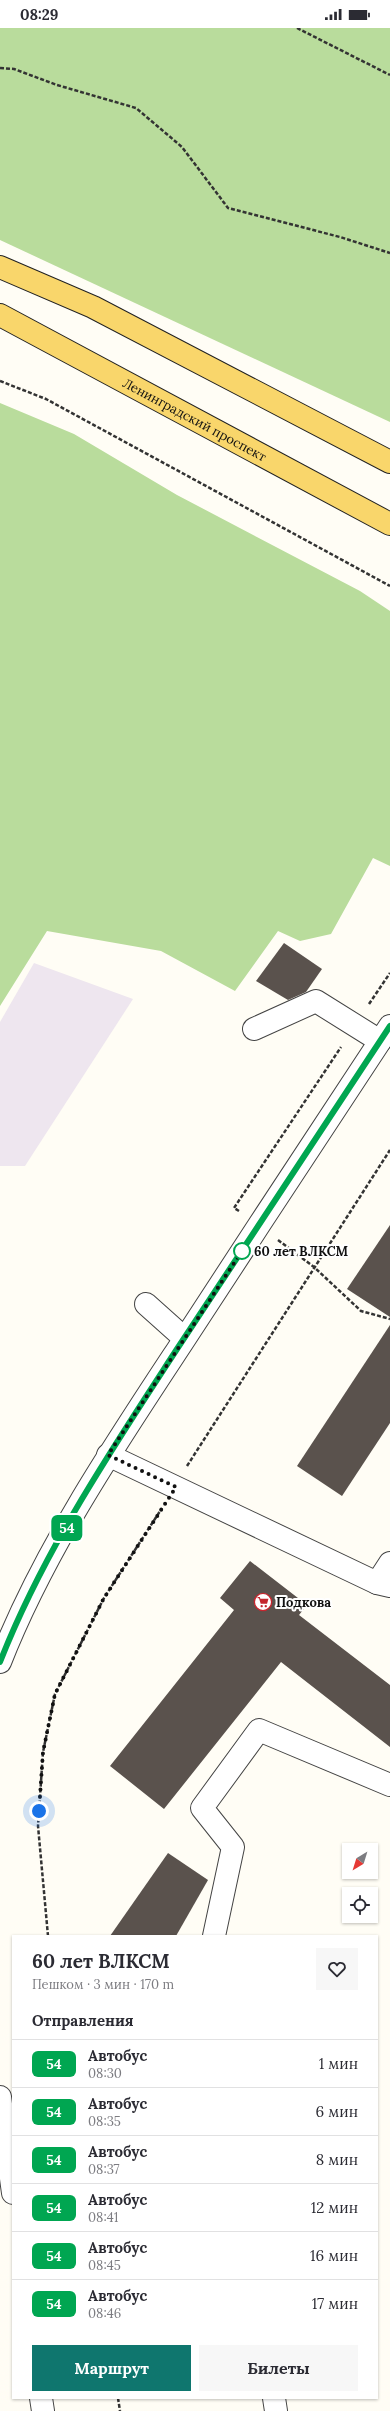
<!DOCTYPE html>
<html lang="ru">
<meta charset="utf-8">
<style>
body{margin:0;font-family:Lora,serif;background:#f7f7f7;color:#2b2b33;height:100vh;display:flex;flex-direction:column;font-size:15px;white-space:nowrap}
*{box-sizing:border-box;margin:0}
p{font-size:13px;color:#7c7c81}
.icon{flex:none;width:22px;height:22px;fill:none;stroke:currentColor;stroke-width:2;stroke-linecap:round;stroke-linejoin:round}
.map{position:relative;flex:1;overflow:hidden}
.drawer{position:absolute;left:12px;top:1907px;width:366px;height:464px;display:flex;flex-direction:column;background:#fff;border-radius:0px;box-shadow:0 1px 3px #0004}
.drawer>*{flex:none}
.badge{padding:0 8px;border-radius:6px;font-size:14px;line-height:26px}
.needle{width:26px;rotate:218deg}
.tools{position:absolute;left:342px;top:1815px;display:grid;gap:8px}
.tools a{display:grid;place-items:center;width:36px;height:36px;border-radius:0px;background:#fff;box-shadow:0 1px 3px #0004;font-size:20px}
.you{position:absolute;width:20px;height:20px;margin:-10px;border:3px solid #fff;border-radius:50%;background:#1a73e8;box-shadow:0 0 0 6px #1a73e833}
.map>.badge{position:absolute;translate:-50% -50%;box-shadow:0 0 0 2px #fff}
h2{padding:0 20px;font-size:15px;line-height:36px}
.round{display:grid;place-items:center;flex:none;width:42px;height:42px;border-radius:0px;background:#f7f7f7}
.head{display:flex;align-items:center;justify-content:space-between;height:68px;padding:0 20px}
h1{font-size:19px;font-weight:700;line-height:30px}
.primary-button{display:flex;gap:8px;margin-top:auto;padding:8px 20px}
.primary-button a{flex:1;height:46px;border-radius:0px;background:#0f766e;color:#fff;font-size:16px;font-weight:700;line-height:46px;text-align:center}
.primary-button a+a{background:#f7f7f7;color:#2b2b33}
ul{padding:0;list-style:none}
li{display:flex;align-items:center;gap:12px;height:48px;padding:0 20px;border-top:1px solid #e1e1e2}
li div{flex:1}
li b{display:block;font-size:15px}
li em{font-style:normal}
li .badge{min-width:44px;font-weight:700;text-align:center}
.status{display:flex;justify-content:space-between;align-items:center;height:28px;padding:0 20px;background:#fff;direction:ltr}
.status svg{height:11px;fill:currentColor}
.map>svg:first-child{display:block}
</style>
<div class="status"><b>08:29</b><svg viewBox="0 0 49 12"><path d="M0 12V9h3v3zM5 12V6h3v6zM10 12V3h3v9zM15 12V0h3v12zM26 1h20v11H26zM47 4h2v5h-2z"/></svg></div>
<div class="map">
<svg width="390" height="2383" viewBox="0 0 390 2383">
<rect width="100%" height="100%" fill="#fffdf5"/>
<path fill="#eee6ef" d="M34 935 133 971 25 1138H0V994Z"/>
<g fill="#b9dc9c">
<path d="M0 0H390V394L0 212Z"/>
<path d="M0 375 74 406 177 467 360 563 390 583V838L373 830 331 906 300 913 278 903 235 963 161 923 47 903 0 978Z"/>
</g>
<g fill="#5a524d">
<path d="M284 915 322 941 306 964 288 972 256 953Z"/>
<path d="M390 1197V1289L347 1261Z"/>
<path d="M390 1297V1395L342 1468 297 1438Z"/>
<path d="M250 1533 307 1577 299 1587 390 1657V1719L281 1634 164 1781 110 1738 234 1582 220 1570Z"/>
<path d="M168 1825 208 1852 176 1908H110Z"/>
</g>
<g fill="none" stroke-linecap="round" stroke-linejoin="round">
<defs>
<g id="minor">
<path d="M254 1001 316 973 380 1013"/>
<path d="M146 1276 184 1310"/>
<path d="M108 1427 377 1555 390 1558"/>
<path d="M377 1555 390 1535"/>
<path d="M0 1634C44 1522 116 1415 182 1315 251 1209 320 1104 390 998"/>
<path d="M214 1908 233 1819 202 1780 259 1702 390 1757"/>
<path d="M0 2069 13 2165"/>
<path d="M41 2370 43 2383"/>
<path d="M274 2370 276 2383"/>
</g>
<g id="major">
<path d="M0 239 93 279 390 434"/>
<path id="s1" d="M0 287 390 496"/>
</g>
</defs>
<use href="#minor" stroke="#444" stroke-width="24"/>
<use href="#major" stroke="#222" stroke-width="24"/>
<g stroke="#333" stroke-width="2.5" stroke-dasharray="4 2" stroke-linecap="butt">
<path d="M297 0 390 47"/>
<path d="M0 40 14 41 57 57 136 80 182 119 228 180 340 209 390 225"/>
<path d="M0 353 46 371 390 558"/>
<path d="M369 976 390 945"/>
<path d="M239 1183 234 1180 341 1019"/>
<path d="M278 1212 314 1239 361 1283 390 1291"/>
<path d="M187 1438 390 1122"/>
<path d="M48 1908 38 1798 43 1724 55 1666 104 1570 162 1480"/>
<path d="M118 2370 120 2383"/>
</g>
<use href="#minor" stroke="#fff" stroke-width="22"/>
<use href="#major" stroke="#f9d66b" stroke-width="22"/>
</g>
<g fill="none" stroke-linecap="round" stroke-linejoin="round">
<defs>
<path id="line" d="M0 1634C44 1522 112 1421 177 1321 248 1213 320 1106 390 998"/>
</defs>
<use href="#line" stroke="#fff" stroke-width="9"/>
<use href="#line" stroke="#00a651" stroke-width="6"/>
<path stroke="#111" stroke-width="4" stroke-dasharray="0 7.2" d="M39 1783 43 1724 55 1666 104 1570 176 1459 108 1427 242 1223"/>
</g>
<defs>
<symbol id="supermarket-ring" viewBox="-11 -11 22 22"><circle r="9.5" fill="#fff" stroke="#c4262e" stroke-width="1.5"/><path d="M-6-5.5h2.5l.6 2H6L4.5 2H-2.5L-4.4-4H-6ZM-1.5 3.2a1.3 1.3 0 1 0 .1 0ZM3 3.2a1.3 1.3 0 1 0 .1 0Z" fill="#c4262e"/></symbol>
</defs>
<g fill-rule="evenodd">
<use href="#supermarket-ring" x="253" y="1564" width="20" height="20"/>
</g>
<circle fill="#fff" stroke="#00a651" stroke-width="2" cx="242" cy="1223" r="8"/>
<g text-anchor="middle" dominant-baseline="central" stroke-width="4" stroke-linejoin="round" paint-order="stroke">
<g font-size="13" fill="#111" stroke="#fff">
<text stroke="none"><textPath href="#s1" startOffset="221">Ленинградский проспект</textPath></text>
</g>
<g font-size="13" font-weight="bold" fill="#111" stroke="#fff" text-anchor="start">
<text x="254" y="1223">60 лет ВЛКСМ</text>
</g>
<g font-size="13" font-weight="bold" fill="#111" stroke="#fff" text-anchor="start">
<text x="276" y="1574">Подкова</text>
</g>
</g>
</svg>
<div class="tools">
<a><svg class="needle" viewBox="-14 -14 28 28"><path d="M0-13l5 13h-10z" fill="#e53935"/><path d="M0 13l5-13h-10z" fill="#7c7c81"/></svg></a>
<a><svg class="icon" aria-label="locate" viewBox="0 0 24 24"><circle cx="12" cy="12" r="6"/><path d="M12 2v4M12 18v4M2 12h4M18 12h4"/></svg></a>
</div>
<div class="you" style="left:39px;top:1783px"></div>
<b class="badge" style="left:67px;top:1500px;background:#00a651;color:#fff">54</b>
<section class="drawer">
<div class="head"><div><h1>60 лет ВЛКСМ</h1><p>Пешком · 3 мин · 170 m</p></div><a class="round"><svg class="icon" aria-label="heart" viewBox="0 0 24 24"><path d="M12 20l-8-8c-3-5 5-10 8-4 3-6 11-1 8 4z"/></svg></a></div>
<h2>Отправления</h2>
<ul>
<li><span class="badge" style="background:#00a651;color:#fff">54</span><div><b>Автобус</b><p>08:30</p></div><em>1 мин</em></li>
<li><span class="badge" style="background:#00a651;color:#fff">54</span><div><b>Автобус</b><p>08:35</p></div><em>6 мин</em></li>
<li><span class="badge" style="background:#00a651;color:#fff">54</span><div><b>Автобус</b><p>08:37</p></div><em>8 мин</em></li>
<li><span class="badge" style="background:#00a651;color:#fff">54</span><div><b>Автобус</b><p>08:41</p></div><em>12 мин</em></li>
<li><span class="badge" style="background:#00a651;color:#fff">54</span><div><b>Автобус</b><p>08:45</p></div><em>16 мин</em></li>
<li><span class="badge" style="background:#00a651;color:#fff">54</span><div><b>Автобус</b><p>08:46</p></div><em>17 мин</em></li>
</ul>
<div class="primary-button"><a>Маршрут</a><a>Билеты</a></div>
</section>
</div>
